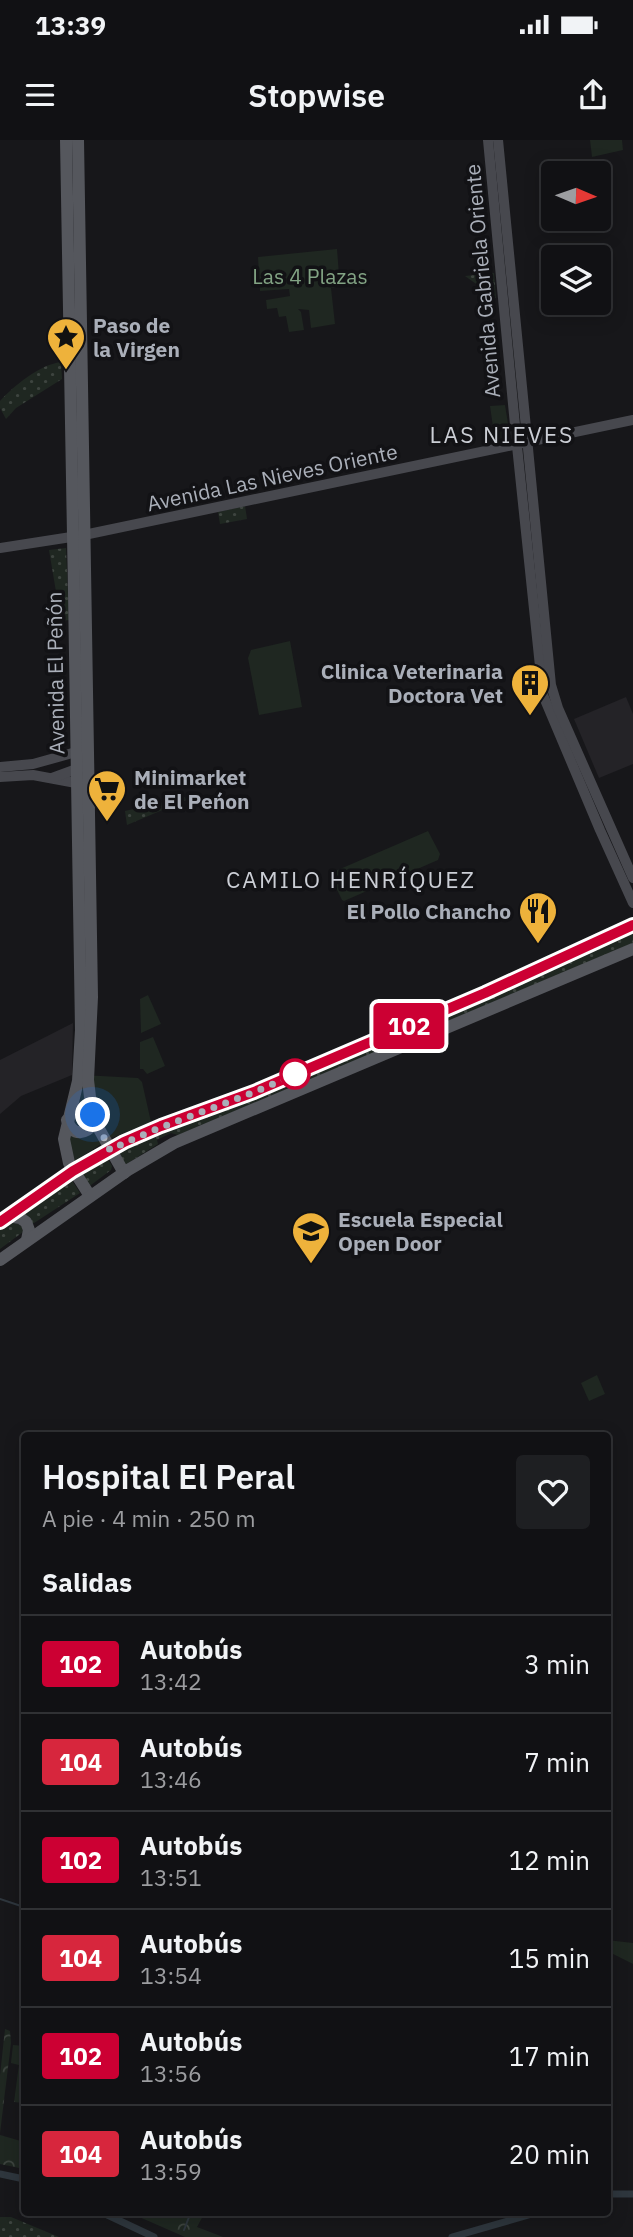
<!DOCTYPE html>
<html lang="es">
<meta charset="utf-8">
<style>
body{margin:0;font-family:"IBM Plex Sans",sans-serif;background:#1e1f22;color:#f1f3f6;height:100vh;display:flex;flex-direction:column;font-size:26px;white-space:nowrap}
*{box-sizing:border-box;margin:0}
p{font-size:23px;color:#9c9da0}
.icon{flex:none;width:38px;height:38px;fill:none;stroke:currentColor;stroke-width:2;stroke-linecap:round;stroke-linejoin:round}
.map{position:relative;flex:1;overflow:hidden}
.panel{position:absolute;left:21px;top:1292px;width:590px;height:784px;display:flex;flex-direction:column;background:#111114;border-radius:7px;box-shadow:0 4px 18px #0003,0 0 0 2px #303134}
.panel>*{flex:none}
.badge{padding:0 14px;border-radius:5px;font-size:24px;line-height:46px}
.needle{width:46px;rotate:92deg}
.buttons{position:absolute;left:541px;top:21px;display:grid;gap:14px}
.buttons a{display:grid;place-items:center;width:70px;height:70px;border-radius:7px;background:#111114;box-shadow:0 4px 18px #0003,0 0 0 2px #303134;font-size:35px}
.you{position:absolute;width:35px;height:35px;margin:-18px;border:5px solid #fff;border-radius:50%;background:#1a73e8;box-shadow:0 0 0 10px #1a73e833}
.map>.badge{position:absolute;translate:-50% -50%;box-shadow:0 0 0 4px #fff}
h2{padding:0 21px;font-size:26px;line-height:63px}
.round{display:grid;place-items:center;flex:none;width:74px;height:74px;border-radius:7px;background:#1e1f22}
.head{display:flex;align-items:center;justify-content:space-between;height:119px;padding:0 21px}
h1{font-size:33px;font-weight:600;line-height:52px}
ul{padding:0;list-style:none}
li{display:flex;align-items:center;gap:21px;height:98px;padding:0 21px;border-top:2px solid #303134}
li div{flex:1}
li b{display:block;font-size:26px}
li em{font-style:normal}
li .badge{min-width:77px;font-weight:700;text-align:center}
.status{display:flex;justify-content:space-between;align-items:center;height:49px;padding:0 35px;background:#111114;direction:ltr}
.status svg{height:19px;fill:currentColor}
header{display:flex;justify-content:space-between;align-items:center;height:91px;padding:0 21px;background:#111114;font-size:32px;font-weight:600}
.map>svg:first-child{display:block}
</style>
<div class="status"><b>13:39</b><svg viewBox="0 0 49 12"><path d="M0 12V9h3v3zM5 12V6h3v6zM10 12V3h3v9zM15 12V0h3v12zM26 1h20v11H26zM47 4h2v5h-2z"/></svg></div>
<header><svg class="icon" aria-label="menu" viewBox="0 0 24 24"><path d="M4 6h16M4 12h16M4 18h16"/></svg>Stopwise<svg class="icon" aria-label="share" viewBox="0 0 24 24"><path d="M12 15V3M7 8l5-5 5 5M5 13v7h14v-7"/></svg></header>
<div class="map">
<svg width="633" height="2097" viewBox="0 0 633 2097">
<defs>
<pattern id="grass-dots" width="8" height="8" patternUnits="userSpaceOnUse" patternTransform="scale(1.75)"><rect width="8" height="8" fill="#1f2721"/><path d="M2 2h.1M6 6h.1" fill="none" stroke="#3d443f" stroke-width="1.8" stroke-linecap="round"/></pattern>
<pattern id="forest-crowns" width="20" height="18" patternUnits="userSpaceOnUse" patternTransform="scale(1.75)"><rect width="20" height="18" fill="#1f2721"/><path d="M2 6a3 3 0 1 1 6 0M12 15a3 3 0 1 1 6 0" fill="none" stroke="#3d443f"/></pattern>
</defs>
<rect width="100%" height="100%" fill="#17171a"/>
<g fill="#242327">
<path d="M626 557 633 574V624L599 638 574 579Z"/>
<path d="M73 883 72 935 21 956 0 974V920Z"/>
</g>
<g fill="url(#grass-dots)">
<path d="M494 133 496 158 490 159 489 153 465 136Z"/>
<path d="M61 222 62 239 16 268 6 279 0 268V261C15 245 39 225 61 222Z"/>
<path d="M245 366 247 379 220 384 218 372Z"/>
<path d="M66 408 69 480 61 481 49 410Z"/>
<path d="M185 657 186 660 127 685 125 671Z"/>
<path d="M633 790V803L178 995 171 993 157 1000 158 1004 125 1025 115 1010Z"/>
<path d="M107 1018 112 1026 111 1030 91 1045H86L79 1031Z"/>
<path d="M69 1036 80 1053 31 1085 14 1073Z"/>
<path d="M5 1083H17L22 1087 23 1092 0 1109V1088Z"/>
<path d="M0 2077H11L59 2097H0Z"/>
</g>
<g fill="url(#forest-crowns)">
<path d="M5 1889 10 1891 11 1903 0 1993V1936Z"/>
<path d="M13 1905 24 1906V1963L14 1962 19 1925 11 1923Z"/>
<path d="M0 1995 24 2002V2029L0 2024Z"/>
<path d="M128 2072H205L197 2087 223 2097H185Z"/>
</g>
<g fill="#1f2721">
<path d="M590 0H622L623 10 592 17Z"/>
<path d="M337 109 340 147 331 148 335 184 311 188 309 170 298 169 301 172 304 190 289 192 286 176 279 177 277 168 267 169 266 160 290 156 289 149 260 151 258 117Z"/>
<path d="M505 265 510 296 508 299 495 301 490 266Z"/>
<path d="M290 501 302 567 259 575 248 518 251 510Z"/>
<path d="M428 691 440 714 438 720 344 761 342 760 331 737 333 732Z"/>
<path d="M148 855 161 884 141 893 140 859Z"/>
<path d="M153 897 165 926 147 934 143 929H140V902Z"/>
<path d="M82 935 138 938 142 942 151 982 107 1000 74 1022 68 1004Z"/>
<path d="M597 1235 605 1254 589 1261 581 1243Z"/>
<path d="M607 1800 633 1803V1824L607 1811Z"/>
</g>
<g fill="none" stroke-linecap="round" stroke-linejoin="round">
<g stroke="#2e363d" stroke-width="2">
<path d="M0 1759 24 1767"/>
<path d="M184 2090 191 2072"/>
</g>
<g stroke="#2e363d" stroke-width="7">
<path d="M0 2034 24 2039"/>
<path d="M607 2054H633"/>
<path d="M101 2072 154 2097"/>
<path d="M452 2097 539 2072"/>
</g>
<g stroke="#47484e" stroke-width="10">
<path d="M488 0 517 306 543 555 600 690 633 763"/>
<path d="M498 0 551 545 558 568 633 738"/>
<path d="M0 408 84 395 633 280"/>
<path d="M0 627 33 624 76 612 81 617"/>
<path d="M0 637 33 635 76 643"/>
<path d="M52 638 82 627"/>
</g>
<g stroke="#55575d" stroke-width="12">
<path d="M66 0C71 297 77 593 81 890L78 941 64 999 69 1023 90 1056"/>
<path d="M78 0 92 857 88 940 90 957 99 989 124 1033"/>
<path d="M67 980C73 998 86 994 96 982"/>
<path d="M8 1076 20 1078 26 1082 29 1090 27 1100"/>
<path d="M0 1082 86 1023 137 996 254 952 509 843 633 785"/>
<path d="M0 1120 128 1030 174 1003 633 809"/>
</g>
</g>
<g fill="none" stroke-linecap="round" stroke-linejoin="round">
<defs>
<path id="line" d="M0 1082 73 1031 124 1002 161 986 254 952 485 853 633 785"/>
</defs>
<use href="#line" stroke="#fff" stroke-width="16"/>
<use href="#line" stroke="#c03" stroke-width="10"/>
<path stroke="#aaafb9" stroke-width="7" stroke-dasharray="0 12.6" d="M93 975 110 1010C170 980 235 963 295 934"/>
</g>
<defs>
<symbol id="sight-pin" viewBox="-11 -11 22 30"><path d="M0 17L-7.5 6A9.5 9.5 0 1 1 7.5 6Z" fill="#eeb23b" stroke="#121215"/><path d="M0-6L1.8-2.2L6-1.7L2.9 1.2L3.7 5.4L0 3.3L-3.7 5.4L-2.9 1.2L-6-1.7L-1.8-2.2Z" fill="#111"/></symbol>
<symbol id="building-pin" viewBox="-11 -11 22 30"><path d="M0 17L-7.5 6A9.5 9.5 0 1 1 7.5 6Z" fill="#eeb23b" stroke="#121215"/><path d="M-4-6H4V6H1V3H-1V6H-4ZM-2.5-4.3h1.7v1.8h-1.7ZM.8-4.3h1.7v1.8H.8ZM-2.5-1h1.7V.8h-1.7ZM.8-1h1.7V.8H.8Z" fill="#111"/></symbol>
<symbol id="supermarket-pin" viewBox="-11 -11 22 30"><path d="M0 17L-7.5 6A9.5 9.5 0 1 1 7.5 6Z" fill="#eeb23b" stroke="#121215"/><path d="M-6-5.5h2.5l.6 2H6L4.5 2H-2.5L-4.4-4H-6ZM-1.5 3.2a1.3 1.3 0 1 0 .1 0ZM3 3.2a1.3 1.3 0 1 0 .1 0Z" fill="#111"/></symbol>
<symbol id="restaurant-pin" viewBox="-11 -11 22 30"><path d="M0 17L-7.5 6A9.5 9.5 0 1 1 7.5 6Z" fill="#eeb23b" stroke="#121215"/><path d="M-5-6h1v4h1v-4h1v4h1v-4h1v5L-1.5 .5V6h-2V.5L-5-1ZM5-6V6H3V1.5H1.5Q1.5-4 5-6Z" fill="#111"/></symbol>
<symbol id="school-pin" viewBox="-11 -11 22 30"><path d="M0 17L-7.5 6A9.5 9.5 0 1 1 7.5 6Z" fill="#eeb23b" stroke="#121215"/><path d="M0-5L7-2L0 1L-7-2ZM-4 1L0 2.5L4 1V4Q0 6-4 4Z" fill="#111"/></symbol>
</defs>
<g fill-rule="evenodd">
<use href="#sight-pin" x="44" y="175" width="44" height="60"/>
<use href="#building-pin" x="508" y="521" width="44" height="60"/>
<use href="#supermarket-pin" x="85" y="627" width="44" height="60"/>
<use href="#restaurant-pin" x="516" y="749" width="44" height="60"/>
<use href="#school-pin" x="289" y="1069" width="44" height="60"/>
</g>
<circle fill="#fff" stroke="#c03" stroke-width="3.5" cx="295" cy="934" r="14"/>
<g text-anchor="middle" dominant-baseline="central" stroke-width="7" stroke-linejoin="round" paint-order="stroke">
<g font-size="21" fill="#82a384" stroke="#121215">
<text x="310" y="136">Las 4 Plazas</text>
</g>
<g font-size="21" fill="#aaafb9" stroke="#121215">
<text transform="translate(482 141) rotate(-95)">Avenida Gabriela Oriente</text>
<text transform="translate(272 337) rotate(-12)">Avenida Las Nieves Oriente</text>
<text transform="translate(55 533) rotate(-91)">Avenida El Peñón</text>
</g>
<g font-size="21" font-weight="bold" fill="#aaafb9" stroke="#121215" text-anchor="start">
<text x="93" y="185">Paso de<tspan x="93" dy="24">la Virgen</tspan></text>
<text x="503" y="531" text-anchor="end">Clinica Veterinaria<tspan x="503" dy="24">Doctora Vet</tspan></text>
<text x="134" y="637">Minimarket<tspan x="134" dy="24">de El Peńon</tspan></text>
<text x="511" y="771" text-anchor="end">El Pollo Chancho</text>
<text x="338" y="1079">Escuela Especial<tspan x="338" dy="24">Open Door</tspan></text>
</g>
<g font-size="23" letter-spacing="2" fill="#cbced5" stroke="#121215">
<text x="502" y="294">LAS NIEVES</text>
<text x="351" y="739">CAMILO HENRÍQUEZ</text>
</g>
</g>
</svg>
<div class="buttons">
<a><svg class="needle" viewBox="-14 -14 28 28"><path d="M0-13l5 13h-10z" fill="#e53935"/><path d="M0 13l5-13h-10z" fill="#9c9da0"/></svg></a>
<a><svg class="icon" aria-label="layers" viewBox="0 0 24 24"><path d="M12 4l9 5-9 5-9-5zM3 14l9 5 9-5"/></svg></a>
</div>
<div class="you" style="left:93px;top:975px"></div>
<b class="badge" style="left:409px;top:886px;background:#c03;color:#fff">102</b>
<section class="panel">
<div class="head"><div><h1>Hospital El Peral</h1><p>A pie · 4 min · 250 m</p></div><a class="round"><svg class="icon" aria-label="heart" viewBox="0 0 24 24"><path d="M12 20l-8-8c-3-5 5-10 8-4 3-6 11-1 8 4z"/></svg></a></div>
<h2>Salidas</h2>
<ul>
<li><span class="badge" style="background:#c03;color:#fff">102</span><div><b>Autobús</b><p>13:42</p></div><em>3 min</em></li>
<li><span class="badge" style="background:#d7263d;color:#fff">104</span><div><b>Autobús</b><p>13:46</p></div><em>7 min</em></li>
<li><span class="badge" style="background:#c03;color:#fff">102</span><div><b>Autobús</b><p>13:51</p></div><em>12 min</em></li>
<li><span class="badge" style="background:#d7263d;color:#fff">104</span><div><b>Autobús</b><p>13:54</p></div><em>15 min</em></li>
<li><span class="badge" style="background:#c03;color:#fff">102</span><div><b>Autobús</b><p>13:56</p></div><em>17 min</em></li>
<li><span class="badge" style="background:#d7263d;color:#fff">104</span><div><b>Autobús</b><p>13:59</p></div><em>20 min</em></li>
</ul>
</section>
</div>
